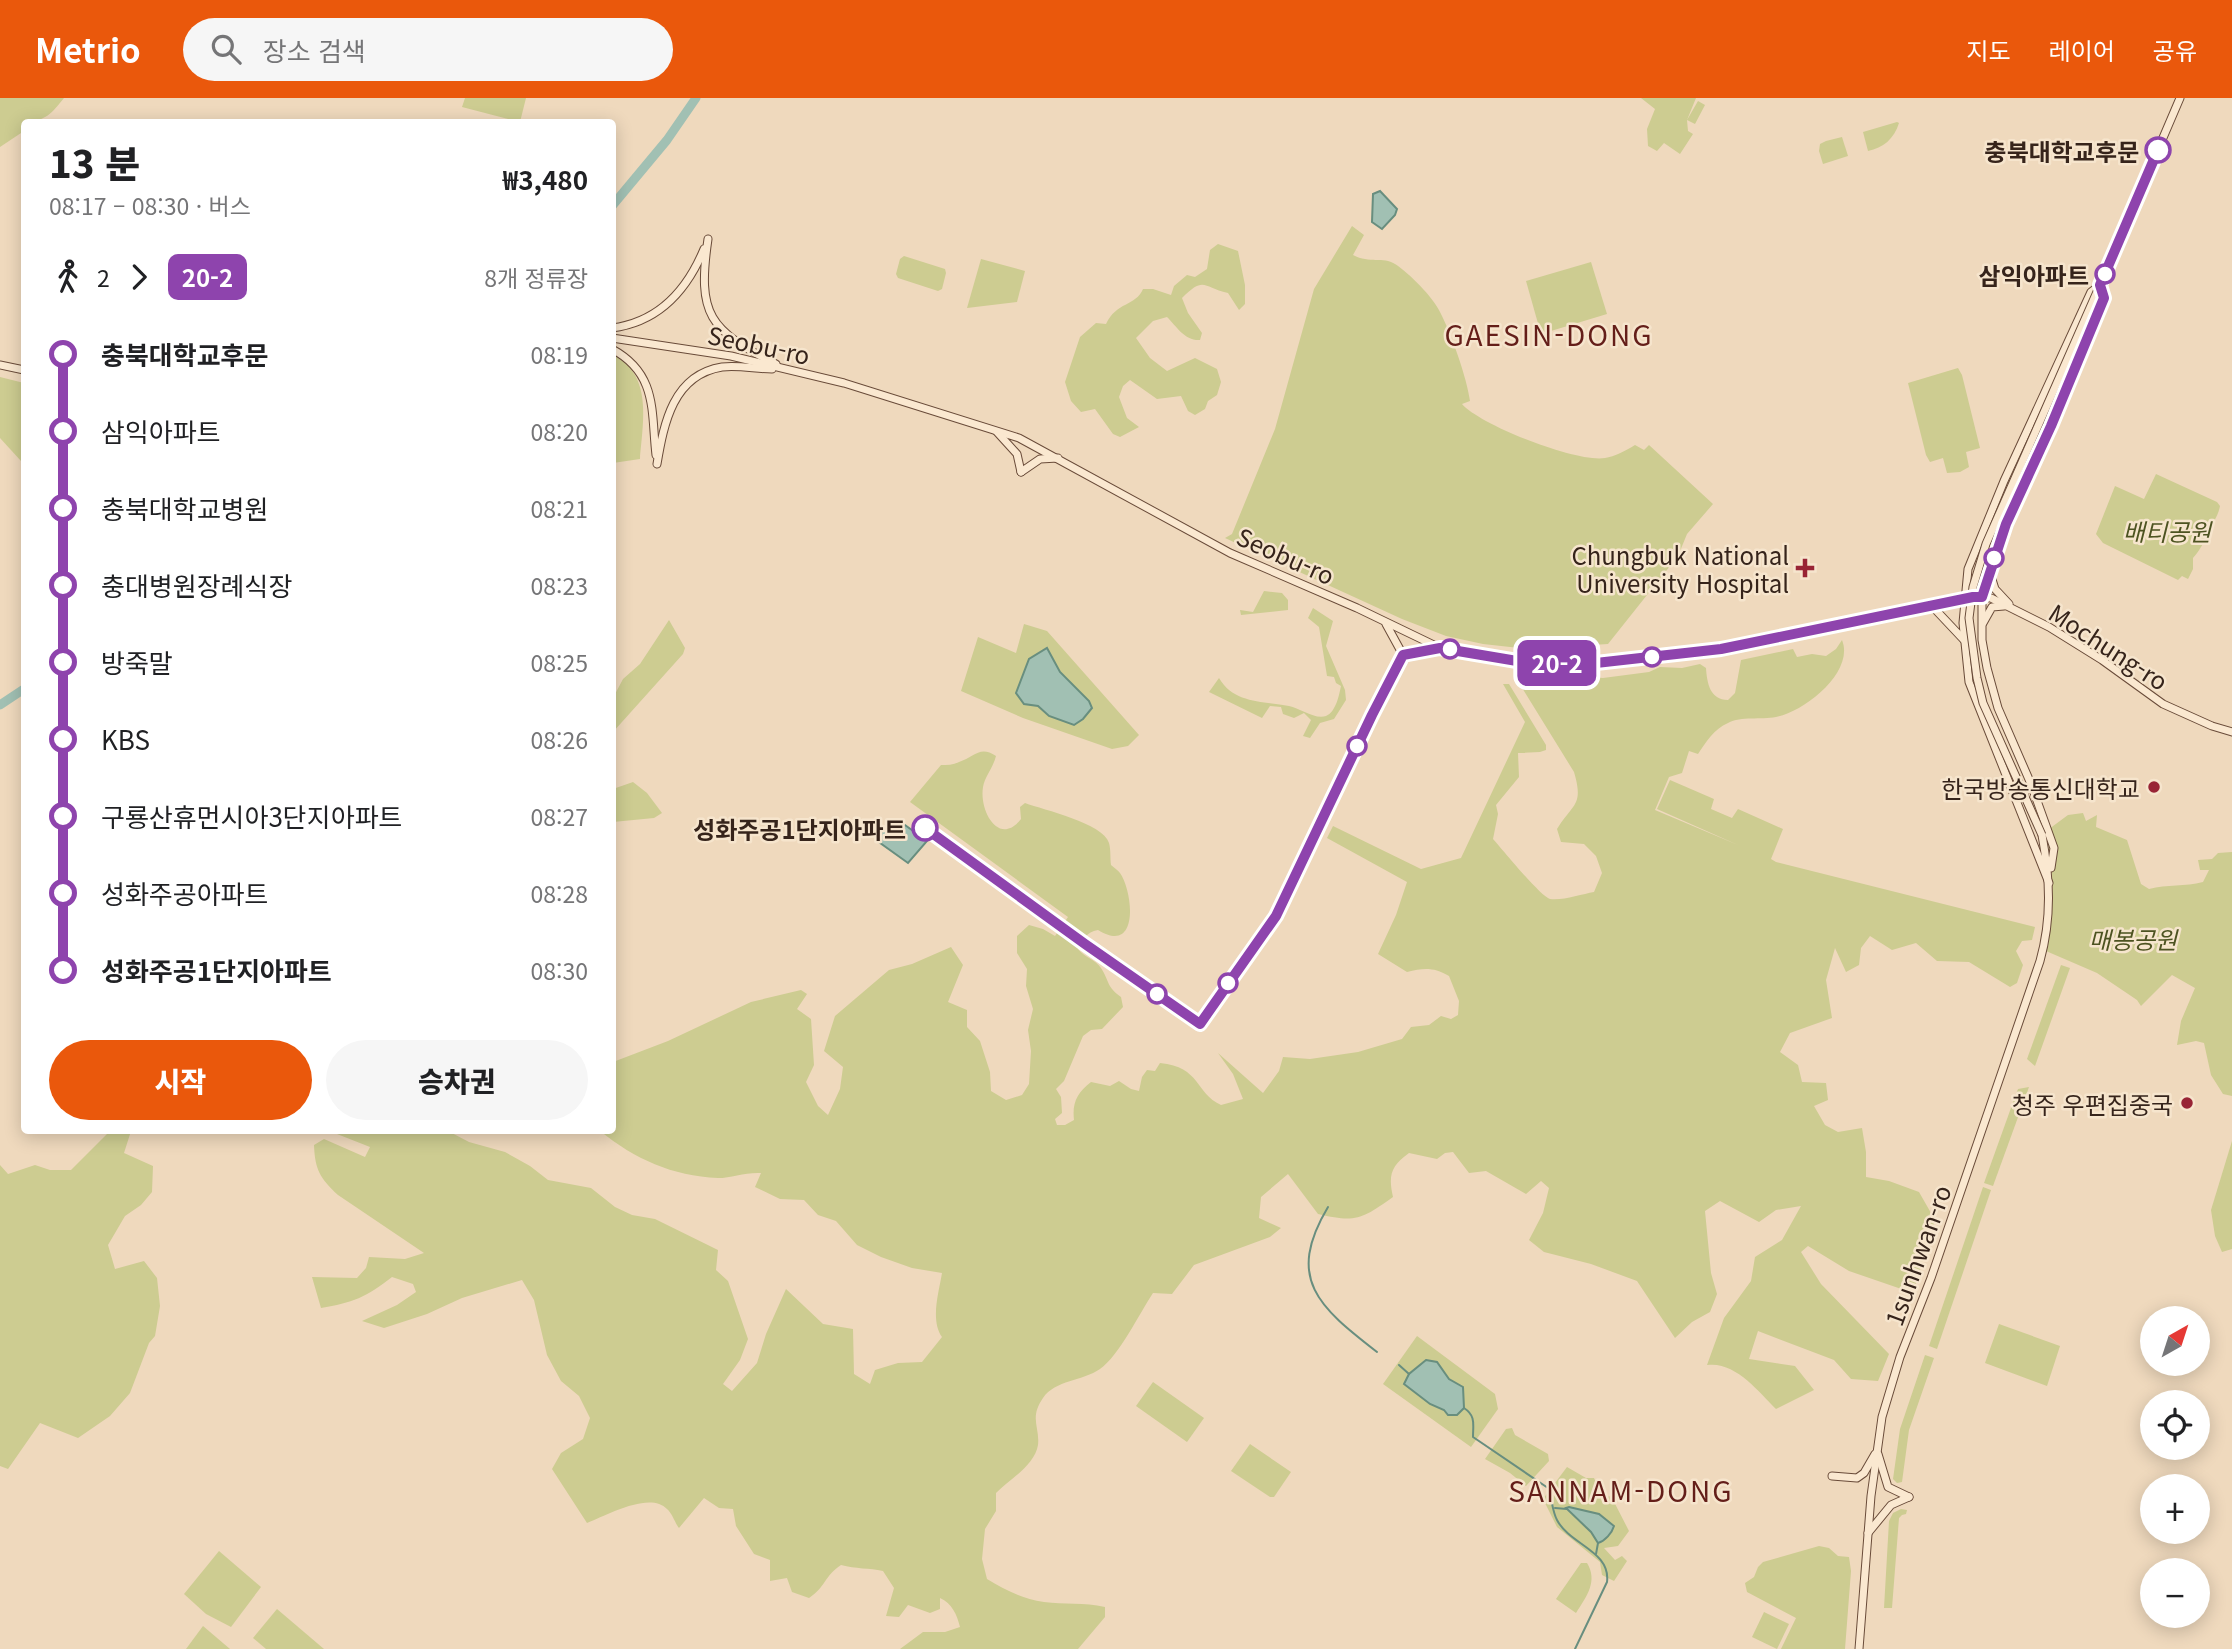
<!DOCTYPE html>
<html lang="ko">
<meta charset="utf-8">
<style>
body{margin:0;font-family:Georgia,"Noto Sans KR",serif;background:#f6f6f6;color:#202124;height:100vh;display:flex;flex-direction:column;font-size:26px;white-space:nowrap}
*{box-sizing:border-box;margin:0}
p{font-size:23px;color:#757577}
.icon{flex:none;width:38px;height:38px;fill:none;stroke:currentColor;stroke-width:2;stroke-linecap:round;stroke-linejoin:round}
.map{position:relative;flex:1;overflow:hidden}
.side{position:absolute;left:21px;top:21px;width:595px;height:1015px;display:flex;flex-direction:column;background:#fff;border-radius:7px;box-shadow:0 4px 18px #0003}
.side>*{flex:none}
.badge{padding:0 14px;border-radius:10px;font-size:24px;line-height:46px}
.needle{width:46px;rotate:39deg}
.tools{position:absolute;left:2140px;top:1208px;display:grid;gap:14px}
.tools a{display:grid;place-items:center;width:70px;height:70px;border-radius:50%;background:#fff;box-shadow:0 4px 18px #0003;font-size:35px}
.map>.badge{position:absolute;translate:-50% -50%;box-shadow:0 0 0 4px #fff}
.legs{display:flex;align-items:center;gap:10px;height:77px;padding:0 28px;font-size:23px}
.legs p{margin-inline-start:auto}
.summary{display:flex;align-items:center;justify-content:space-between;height:119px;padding:0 28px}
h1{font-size:38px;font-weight:800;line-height:52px}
.cta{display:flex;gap:14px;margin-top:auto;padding:14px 28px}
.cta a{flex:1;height:80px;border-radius:42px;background:#ea580c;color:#fff;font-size:28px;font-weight:800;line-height:80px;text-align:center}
.cta a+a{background:#f6f6f6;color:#202124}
ul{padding:0 28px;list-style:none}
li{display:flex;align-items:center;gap:24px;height:77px;font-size:26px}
li i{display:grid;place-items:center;width:10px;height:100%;margin:0 9px;background:currentColor}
li i::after{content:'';width:18px;height:18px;margin:-9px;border:5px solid;border-radius:50%;background:#fff}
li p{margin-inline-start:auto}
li:first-child i{background:linear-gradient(#0000 50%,currentColor 0)}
li:last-child i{background:linear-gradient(currentColor 50%,#0000 0)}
header{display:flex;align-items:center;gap:42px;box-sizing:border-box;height:98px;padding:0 35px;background:#ea580c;color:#fff}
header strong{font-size:33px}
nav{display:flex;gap:38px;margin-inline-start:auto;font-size:24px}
.search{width:490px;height:63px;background:#f6f6f6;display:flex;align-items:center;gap:18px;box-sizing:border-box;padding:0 24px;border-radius:38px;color:#757577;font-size:26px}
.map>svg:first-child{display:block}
</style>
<header>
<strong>Metrio</strong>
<div class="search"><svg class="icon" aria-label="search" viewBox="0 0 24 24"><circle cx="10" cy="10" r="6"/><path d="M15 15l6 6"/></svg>장소 검색</div>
<nav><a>지도</a><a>레이어</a><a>공유</a></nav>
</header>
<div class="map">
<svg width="2232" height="1551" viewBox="0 0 2232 1551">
<rect width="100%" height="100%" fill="#efd9bd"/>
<g fill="#cdcc91">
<path d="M0 0H64C52 15 45 24 24 24V33L0 49Z"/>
<path d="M465 0H526L520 24 462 9Z"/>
<path d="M1641 0H1696L1687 22 1698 3 1705 7 1695 26 1687 22 1688 33 1693 36 1680 56 1664 45 1657 53 1648 48 1647 31 1655 11Z"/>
<path d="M1897 24 1899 25C1894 41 1883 50 1868 53L1863 34Z"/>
<path d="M1842 39 1848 58 1823 66 1819 53 1820 46 1826 43Z"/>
<path d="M1352 128 1364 137 1353 157C1370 166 1383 158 1395 166 1409 175 1433 199 1440 214 1451 235 1467 280 1470 303L1462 306C1480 327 1577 365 1605 360 1614 359 1627 352 1635 347L1644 352 1649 347 1713 406 1687 436 1678 458 1608 546 1528 551 1483 546 1446 538 1402 521 1225 440 1232 436 1275 331 1314 191Z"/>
<path d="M1218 146 1238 153 1245 187V206L1239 212 1228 195C1203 190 1205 177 1182 200L1188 215 1202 235 1200 242C1185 243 1177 229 1167 219L1153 223 1136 240 1150 260 1167 273 1195 260 1217 271 1221 284 1217 297 1208 303 1205 311 1195 317 1188 313 1181 298 1157 301 1130 282 1123 288 1119 299 1127 320 1139 329 1120 339 1113 336 1095 311 1081 314 1071 303 1065 284 1080 239 1096 225 1106 226C1116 204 1136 208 1143 191H1153L1171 197 1174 188 1187 177 1195 179 1207 171 1210 152Z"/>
<path d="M904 158 945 171 946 175 942 191 938 193 898 180 896 176 900 161Z"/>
<path d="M981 161 1025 173 1017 204 967 210Z"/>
<path d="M1591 164 1607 216 1541 236 1526 183Z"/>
<path d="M613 257C653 277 643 323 640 361L613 365Z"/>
<path d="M1958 270 1962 277 1980 350 1966 354 1969 369 1960 374 1947 375 1943 360 1930 364 1926 357 1908 285Z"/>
<path d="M0 279 24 285V363H21L0 340Z"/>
<path d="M2156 376 2217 404 2220 408C2218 419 2212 425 2208 435 2203 445 2201 451 2193 460V471L2188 481 2182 478 2178 482 2103 445 2096 436 2115 388 2144 401Z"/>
<path d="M1264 493 1282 495 1288 502V512L1241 517 1240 512 1253 514Z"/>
<path d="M1313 510 1333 523 1326 548 1345 592 1346 602 1334 621 1320 625 1310 640 1303 638 1311 622 1304 615 1294 620 1283 616 1281 609 1270 608 1262 620 1209 594 1219 580C1234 606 1264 603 1289 608 1300 610 1315 622 1326 618 1336 614 1339 597 1341 588L1336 585 1334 579 1327 578 1319 529 1308 520Z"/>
<path d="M669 522 685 550 683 556 613 634 614 598 623 581 640 566Z"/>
<path d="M1024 526 1047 533 1139 637 1128 648 1112 651 1023 620 961 593 978 539 1016 555Z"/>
<path d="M1842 542C1855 574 1804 614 1776 619 1761 622 1741 618 1728 625 1714 631 1706 644 1698 656L1689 653 1682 675 1669 679 1655 712 1738 747 1657 711 1670 682 1714 701 1711 711 1732 720 1738 711 1783 731 1771 761 1776 764 2035 829 2032 842 2022 843 2016 853 2023 867 2017 885 2010 889 1969 864 1937 863 1916 845 1892 852 1870 838 1861 850 1859 867 1846 874 1835 850 1826 882 1832 920 1790 935 1780 954 1798 967 1802 984 1826 985 1828 1002 1814 1008 1825 1027 1838 1034 1862 1030 1866 1054V1079L1889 1083 1919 1094 1935 1122 1913 1195 1849 1173 1808 1148 1801 1154 1821 1186 1889 1256 1878 1283 1851 1281 1834 1262 1758 1233 1749 1261 1795 1268 1814 1292 1776 1311C1758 1293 1735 1263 1707 1267L1724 1220 1751 1183 1755 1159 1782 1142 1801 1108 1776 1112 1759 1124 1720 1103 1705 1113 1711 1175 1717 1196 1710 1214 1692 1224 1675 1240 1637 1183 1591 1166 1544 1154 1529 1142 1543 1115 1549 1090 1541 1083 1526 1096 1486 1073 1469 1075 1453 1054 1445 1055 1437 1061 1409 1055C1391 1068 1388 1077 1393 1099 1362 1121 1356 1125 1318 1116L1288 1076 1261 1099 1259 1120 1281 1130 1270 1139 1194 1167 1172 1196 1153 1195C1139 1216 1119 1258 1100 1271 1083 1283 1055 1282 1043 1300 1029 1320 1040 1329 1038 1347 1035 1367 1009 1382 996 1395V1413L985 1431 982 1461 987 1481C1005 1492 1023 1501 1044 1504 1064 1507 1084 1504 1105 1509V1519L1078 1551H900L923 1534H945L960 1529C957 1517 952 1505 940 1500V1511L930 1515 908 1507 899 1519 886 1518 894 1490 883 1473C869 1470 856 1471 841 1467 825 1477 825 1490 809 1500L792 1494 787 1480 770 1483V1462L754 1456 736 1428 733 1411 719 1410 704 1400 679 1430C675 1425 672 1415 667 1411 650 1393 607 1417 587 1425L552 1371 561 1355 583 1341 590 1320 579 1298 561 1283 547 1257 534 1202 522 1182 462 1200 427 1216 384 1230 362 1223 397 1207 416 1194 413 1186 392 1179C367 1199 352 1205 321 1210L312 1179 357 1180 366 1170 369 1159 405 1161 424 1155 338 1097C320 1080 315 1072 314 1047L324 1041 365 1059 370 1049 337 1036V1033H448L469 1044 505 1054 530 1068 548 1082 591 1090 615 1109 632 1117 655 1121 718 1152 716 1172 728 1183 748 1241 740 1262 723 1286 732 1293 757 1265 766 1236 786 1191 823 1226 853 1231 854 1276 870 1286 875 1272 898 1265 922 1264 942 1239C930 1222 939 1194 942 1175L912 1170 881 1159 857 1147 836 1123 818 1117 804 1102 780 1101 755 1089 761 1075C746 1074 731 1080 718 1080 672 1078 635 1061 600 1033L612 1032 613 964 668 943 751 904 801 892 807 896 797 911 811 921 814 967 806 984 818 1008 828 1017 840 991 843 969 824 953 835 918 889 872 912 866 951 849 963 867 948 904 967 912V929L980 943 990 974 991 993 1006 1002 1022 997 1029 986 1031 953 1028 932 1033 911 1026 888 1027 871 1017 855V838L1029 827 1043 831 1055 838 1068 819 910 704 941 667C947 667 953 667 959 664 974 659 980 647 996 658 993 670 985 678 983 689 979 713 999 749 1021 721L1020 709 1025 705C1044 712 1103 725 1109 745 1111 752 1110 760 1111 767 1114 770 1118 772 1120 775 1133 793 1140 858 1098 832 1086 834 1083 842 1078 851 1084 859 1096 862 1101 870 1110 884 1106 888 1121 899L1123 909 1102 931 1091 932 1083 938 1064 983 1056 991 1061 999 1062 1015 1055 1021 1057 1027H1065L1074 1022C1072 1005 1077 995 1091 984L1110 988 1119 983 1131 991 1139 993 1142 979 1147 972 1155 973 1160 965C1201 969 1195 995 1221 1007L1243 1001 1233 976 1218 955 1263 995 1279 973 1283 959 1310 961 1358 954 1402 941 1411 929 1429 927 1441 918 1451 921 1458 917 1459 903 1449 878C1433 869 1424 870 1407 874L1378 856 1396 817 1407 784 1327 740 1333 728 1421 771 1461 760 1525 624 1503 586H1509L1546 647V652L1540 654 1518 655 1519 679 1496 707 1498 716 1493 741C1503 752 1540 798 1550 801 1562 803 1582 796 1594 794L1602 775 1596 758 1584 746 1561 744 1557 731C1573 705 1584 708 1574 674L1516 580 1544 581 1573 578 1603 580 1649 574 1660 569 1682 570 1700 566 1706 570C1707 585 1710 602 1728 602L1735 595 1741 562 1793 551 1797 559 1812 556 1826 558 1836 551Z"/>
<path d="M633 684 647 695 662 715 654 720 613 724V691Z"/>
<path d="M2083 715 2086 723 2097 717 2096 729 2127 742 2141 786 2149 791C2167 786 2185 789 2203 784L2209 772H2200L2198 762 2212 761 2218 755 2232 754V998L2223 996 2211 977 2204 945 2196 943 2177 947 2181 923 2195 890 2172 877 2141 908 2137 902 2097 875 2046 853C2053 812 2056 775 2045 734L2068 717Z"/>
<path d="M2061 867 2070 870 2035 968 2027 961Z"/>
<path d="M2029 989 1993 1088 1984 1085 2016 996 2018 991Z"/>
<path d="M119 1033H131L124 1055 153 1068 152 1094 141 1107 125 1118 108 1147 115 1171 144 1163 157 1180 160 1208 155 1238 149 1245 130 1295 110 1318 78 1340 40 1325 8 1371 0 1368V1067L8 1076 35 1067 50 1072H71L108 1035Z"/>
<path d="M2232 1043V1151L2222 1154 2215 1138 2211 1112Z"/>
<path d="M1983 1089 1991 1092 1937 1251 1929 1248Z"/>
<path d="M1999 1226 2060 1248 2047 1288 1985 1265Z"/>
<path d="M1417 1238 1495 1296 1498 1311 1471 1349 1383 1286Z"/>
<path d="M1925 1257 1934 1260 1909 1332 1902 1384 1897 1385 1893 1381 1900 1331Z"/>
<path d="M1153 1284 1204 1320 1187 1344 1136 1308Z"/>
<path d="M1512 1330 1515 1337 1548 1356 1549 1363 1526 1388 1510 1375 1485 1361 1506 1331Z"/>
<path d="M1250 1346 1291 1374 1274 1399H1270L1231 1373Z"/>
<path d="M1567 1369 1586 1380H1594L1597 1387 1595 1397 1602 1400 1611 1398 1629 1433 1618 1448 1604 1450 1615 1462 1622 1458 1627 1463 1614 1483 1602 1477 1600 1464 1557 1429 1543 1401Z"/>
<path d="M1901 1411 1907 1412 1906 1416 1902 1417 1899 1420 1892 1510H1884L1889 1423 1893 1415Z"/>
<path d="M1819 1448 1829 1450 1838 1458 1849 1459 1851 1473 1845 1551H1781L1796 1520 1747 1494 1745 1485 1754 1479 1758 1469 1763 1464Z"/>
<path d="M219 1453 261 1489 231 1529 206 1516 184 1496Z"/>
<path d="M1581 1465H1587C1598 1483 1587 1498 1576 1515L1556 1501Z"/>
<path d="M277 1511 324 1551H266L253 1540Z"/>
<path d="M1764 1514 1789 1526 1777 1551 1752 1539Z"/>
<path d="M203 1528 230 1551H186Z"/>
</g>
<g fill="#a1c0b3" stroke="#688e7f" stroke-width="2">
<path d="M1380 93 1397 111 1395 117 1382 131 1372 124 1373 96Z"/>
<path d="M1047 550 1060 574 1089 603 1092 610 1083 621 1074 627 1049 618 1038 608 1024 606 1016 595 1029 561Z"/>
<path d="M898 722 927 743 908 765 876 742 890 724Z"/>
<path d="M1426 1262 1437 1264 1449 1281 1463 1289 1464 1310 1457 1317H1448L1444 1312 1430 1306 1404 1286 1409 1276Z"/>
<path d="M1569 1409 1599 1416 1614 1428C1612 1435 1605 1443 1598 1445L1591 1434 1566 1410Z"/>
</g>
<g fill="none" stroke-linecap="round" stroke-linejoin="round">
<g stroke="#688e7f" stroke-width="2">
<path d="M1328 1109C1285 1181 1319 1209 1377 1254"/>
<path d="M1399 1267 1409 1276"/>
<path d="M1464 1310C1476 1318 1473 1326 1473 1339L1548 1390C1552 1400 1552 1413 1557 1422 1570 1447 1611 1453 1607 1484L1575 1551"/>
<path d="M1555 1410 1567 1411"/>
<path d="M1596 1456 1598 1445"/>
</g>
<g stroke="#a1c0b3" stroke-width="9">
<path d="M612 108 667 42 696 0"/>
<path d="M0 607 24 591"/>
</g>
<defs>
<g id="secondary">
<path d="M708 141C697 217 709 232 776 266"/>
<path d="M612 230C659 224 687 192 704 151"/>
<path d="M612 240 731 258 844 285 1019 340 1230 455 1357 510 1440 550 1517 563 1596 565 1721 551 1973 499 1991 500 2049 529 2102 562 2163 606 2212 628 2232 634"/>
<path d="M612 251C658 276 651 314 656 357"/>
<path d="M0 267 24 272"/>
<path d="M997 334 1017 356 1021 374"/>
<path d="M657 366C664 325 673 277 722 269 739 267 756 271 772 271"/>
<path d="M1021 374 1040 361 1058 360"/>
<path d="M1990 475 1995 491 2009 506"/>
<path d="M1932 508 1964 542"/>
<path d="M1983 525 1992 509 2004 508"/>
<path d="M1386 526 1403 557 1439 550"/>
<path d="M2051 770 2054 750 2031 686 1998 610 1987 570 1982 542V499L2006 426 2051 328 2104 200 2100 187"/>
<path d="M2049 785 1969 584 1963 525 1968 471 2004 383 2091 194 2100 187 2180 0"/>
<path d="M1878 1356 1888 1389 1909 1399"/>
<path d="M1832 1378 1857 1380 1864 1375 1875 1356"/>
<path d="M1868 1435 1891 1407 1909 1399"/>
<path d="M1859 1551 1871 1398 1882 1319 1900 1259 1931 1180 2040 863C2052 820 2050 780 2042 737"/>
</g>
</defs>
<use href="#secondary" stroke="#694b39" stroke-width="9"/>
<use href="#secondary" stroke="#fae8d0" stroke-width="7"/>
<defs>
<path id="secondary-bridge" d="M2042 737 1983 605 1977 580 1969 520 1973 489 1986 446 2100 187"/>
</defs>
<use href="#secondary-bridge" stroke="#694b39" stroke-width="9" stroke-linecap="butt"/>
<use href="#secondary-bridge" stroke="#fae8d0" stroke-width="7"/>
</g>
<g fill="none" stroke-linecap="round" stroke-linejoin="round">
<defs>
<path id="line-1" d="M925 730 1085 846 1200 926 1276 818 1372 617 1403 557 1440 550 1517 563 1596 565 1721 551 1973 499H1982L2006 426 2051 328 2104 200 2100 187 2158 52"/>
</defs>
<use href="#line-1" stroke="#fff" stroke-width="16"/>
<use href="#line-1" stroke="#8e44ad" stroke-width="10"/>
</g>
<g fill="#fff" stroke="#8e44ad" stroke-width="3.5">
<circle cx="2158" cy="52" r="12"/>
<circle cx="2105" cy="176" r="9"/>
<circle cx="1994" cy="460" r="9"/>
<circle cx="1450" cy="551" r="9"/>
<circle cx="1652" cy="559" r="9"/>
<circle cx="1357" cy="648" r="9"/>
<circle cx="925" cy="730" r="12"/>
<circle cx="1228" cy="885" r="9"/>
<circle cx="1157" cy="896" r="9"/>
</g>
<g fill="#982435" stroke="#f6e5cd" stroke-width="2.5">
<path d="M1801.5 459.5h7v7h7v7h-7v7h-7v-7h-7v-7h7z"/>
<circle cx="2154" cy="689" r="7"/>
<circle cx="2187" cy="1005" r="7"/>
</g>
<g text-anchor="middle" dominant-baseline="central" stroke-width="5" stroke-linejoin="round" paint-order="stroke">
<g font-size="24" font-weight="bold" fill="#36241b" stroke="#f6e5cd" text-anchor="end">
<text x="2139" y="52">충북대학교후문</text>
<text x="2089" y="176">삼익아파트</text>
<text x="906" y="730">성화주공1단지아파트</text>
</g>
<g font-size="24" fill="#36241b" stroke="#f6e5cd">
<text transform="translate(759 246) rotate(12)">Seobu-ro</text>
<text transform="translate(1286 457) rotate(24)">Seobu-ro</text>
<text transform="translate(2109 548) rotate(33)">Mochung-ro</text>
<text transform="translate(1917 1157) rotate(-70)">1sunhwan-ro</text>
</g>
<g font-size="24" font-style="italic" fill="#4d5321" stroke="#f6e5cd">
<text x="2167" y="432">배티공원</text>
<text x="2133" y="840">매봉공원</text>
</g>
<g font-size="24" fill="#36241b" stroke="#f6e5cd" text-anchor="end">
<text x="1789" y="456">Chungbuk National<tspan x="1789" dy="28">University Hospital</tspan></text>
<text x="2140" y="689">한국방송통신대학교</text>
<text x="2173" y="1005">청주 우편집중국</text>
</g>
<g font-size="28" letter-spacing="2" fill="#641e19" stroke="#f6e5cd">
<text x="1549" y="236">GAESIN-DONG</text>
<text x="1621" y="1392">SANNAM-DONG</text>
</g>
</g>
</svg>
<div class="tools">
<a><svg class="needle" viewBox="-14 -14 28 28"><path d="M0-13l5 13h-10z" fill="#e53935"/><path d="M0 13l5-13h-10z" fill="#757577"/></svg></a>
<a><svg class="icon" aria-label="locate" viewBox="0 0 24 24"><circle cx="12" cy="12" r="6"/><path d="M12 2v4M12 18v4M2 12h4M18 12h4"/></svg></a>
<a>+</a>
<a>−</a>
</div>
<b class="badge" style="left:1557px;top:565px;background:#8e44ad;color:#fff">20-2</b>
<section class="side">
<div class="summary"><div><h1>13 분</h1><p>08:17 – 08:30 · 버스</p></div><b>₩3,480</b></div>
<div class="legs"><svg class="icon" aria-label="walk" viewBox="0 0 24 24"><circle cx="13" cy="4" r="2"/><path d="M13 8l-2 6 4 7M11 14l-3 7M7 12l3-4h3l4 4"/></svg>2<svg class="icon" aria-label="forward" viewBox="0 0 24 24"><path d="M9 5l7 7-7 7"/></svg><b class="badge" style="background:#8e44ad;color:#fff">20-2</b><p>8개 정류장</p></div>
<ul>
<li><i style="color:#8e44ad"></i><b>충북대학교후문</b><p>08:19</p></li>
<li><i style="color:#8e44ad"></i><span>삼익아파트</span><p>08:20</p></li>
<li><i style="color:#8e44ad"></i><span>충북대학교병원</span><p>08:21</p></li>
<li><i style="color:#8e44ad"></i><span>충대병원장례식장</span><p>08:23</p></li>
<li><i style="color:#8e44ad"></i><span>방죽말</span><p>08:25</p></li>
<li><i style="color:#8e44ad"></i><span>KBS</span><p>08:26</p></li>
<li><i style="color:#8e44ad"></i><span>구룡산휴먼시아3단지아파트</span><p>08:27</p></li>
<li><i style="color:#8e44ad"></i><span>성화주공아파트</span><p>08:28</p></li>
<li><i style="color:#8e44ad"></i><b>성화주공1단지아파트</b><p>08:30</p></li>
</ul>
<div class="cta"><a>시작</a><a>승차권</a></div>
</section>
</div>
